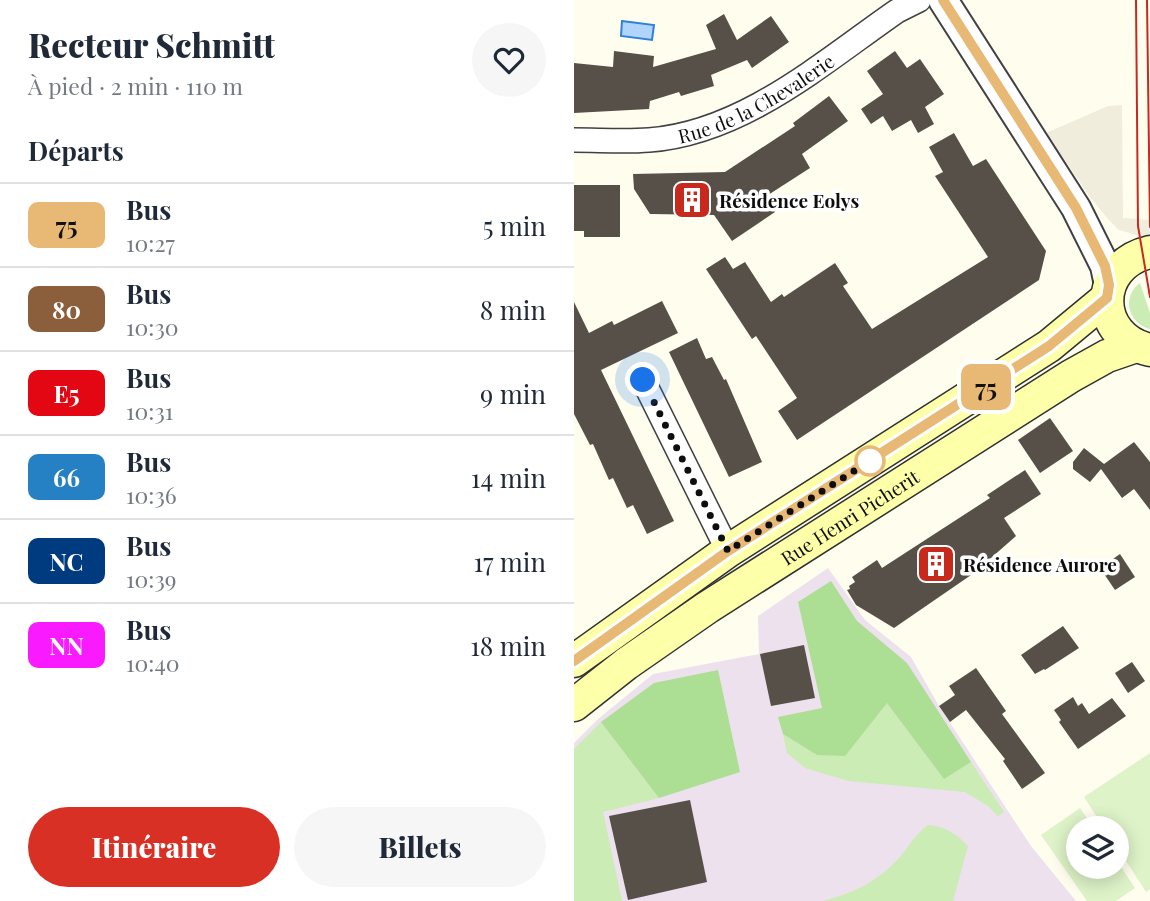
<!DOCTYPE html>
<html lang="fr">
<meta charset="utf-8">
<style>
body{margin:0;font-family:"Playfair Display",serif;background:#f6f6f7;color:#1f2937;height:100vh;display:flex;flex-direction:column;font-size:26px;white-space:nowrap}
*{box-sizing:border-box;margin:0}
p{font-size:23px;color:#747a83}
.icon{flex:none;width:38px;height:38px;fill:none;stroke:currentColor;stroke-width:2;stroke-linecap:round;stroke-linejoin:round}
.map{position:relative;flex:1;overflow:hidden}
.panel{display:flex;flex-direction:column;background:#fff;width:574px}
.panel>*{flex:none}
.badge{padding:0 14px;border-radius:10px;font-size:24px;line-height:46px}
.tools{position:absolute;left:492px;top:816px;display:grid;gap:14px}
.tools a{display:grid;place-items:center;width:63px;height:63px;border-radius:50%;background:#fff;box-shadow:0 4px 18px #0003;font-size:35px}
.you{position:absolute;width:35px;height:35px;margin:-18px;border:5px solid #fff;border-radius:50%;background:#1a73e8;box-shadow:0 0 0 10px #1a73e833}
.map>.badge{position:absolute;translate:-50% -50%;box-shadow:0 0 0 4px #fff}
h2{padding:0 28px;font-size:26px;line-height:63px}
.round{display:grid;place-items:center;flex:none;width:74px;height:74px;border-radius:37px;background:#f6f6f7}
.overview{display:flex;align-items:center;justify-content:space-between;height:119px;padding:0 28px}
h1{font-size:33px;font-weight:800;line-height:52px}
.action{display:flex;gap:14px;margin-top:auto;padding:14px 28px}
.action a{flex:1;height:80px;border-radius:42px;background:#d93025;color:#fff;font-size:28px;font-weight:800;line-height:80px;text-align:center}
.action a+a{background:#f6f6f7;color:#1f2937}
ul{padding:0;list-style:none}
li{display:flex;align-items:center;gap:21px;height:84px;padding:0 28px;border-top:2px solid #e0e1e3}
li div{flex:1}
li b{display:block;font-size:26px}
li em{font-style:normal}
li .badge{min-width:77px;font-weight:700;text-align:center}
main{display:flex;flex:1;min-height:0}
.map>svg:first-child{display:block}
</style>
<main>
<section class="panel">
<div class="overview"><div><h1>Recteur Schmitt</h1><p>À pied · 2 min · 110 m</p></div><a class="round"><svg class="icon" aria-label="heart" viewBox="0 0 24 24"><path d="M12 20l-8-8c-3-5 5-10 8-4 3-6 11-1 8 4z"/></svg></a></div>
<h2>Départs</h2>
<ul>
<li><span class="badge" style="background:#e8b975;color:#111">75</span><div><b>Bus</b><p>10:27</p></div><em>5 min</em></li>
<li><span class="badge" style="background:#8b5e3c;color:#fff">80</span><div><b>Bus</b><p>10:30</p></div><em>8 min</em></li>
<li><span class="badge" style="background:#e30613;color:#fff">E5</span><div><b>Bus</b><p>10:31</p></div><em>9 min</em></li>
<li><span class="badge" style="background:#2581c4;color:#fff">66</span><div><b>Bus</b><p>10:36</p></div><em>14 min</em></li>
<li><span class="badge" style="background:#003b80;color:#fff">NC</span><div><b>Bus</b><p>10:39</p></div><em>17 min</em></li>
<li><span class="badge" style="background:#f91aff;color:#fff">NN</span><div><b>Bus</b><p>10:40</p></div><em>18 min</em></li>
</ul>
<div class="action"><a>Itinéraire</a><a>Billets</a></div>
</section>
<div class="map">
<svg width="576" height="901" viewBox="0 0 576 901">
<rect width="100%" height="100%" fill="#fffeee"/>
<path fill="#ede1ed" d="M254 568 291 620 337 657 365 706 457 846 502 901H0V743L24 719 79 674 185 654 184 616Z"/>
<g fill="#cbecb5">
<path d="M566 283 576 313V329C554 323 547 297 566 283Z"/>
<path d="M313 703 370 779 397 762 430 812 424 816 414 806 391 792 274 781 231 768 213 753 209 734 243 755Z"/>
<path d="M27 722 85 798 29 812 48 901H0V749Z"/>
<path d="M354 825C372 827 381 833 394 846L379 901H249C280 893 303 882 325 858 335 847 341 834 354 825Z"/>
</g>
<g fill="#acde94">
<path d="M257 581 283 621 333 663 397 762 370 779 313 703 271 756 243 755 209 734 204 717 248 708 224 602Z"/>
<path d="M144 670 166 772 85 798 27 722 80 683Z"/>
</g>
<g fill="#def3c8">
<path d="M576 753V889L572 892 543 847 542 828H530L510 797Z"/>
<path d="M506 808 520 828H504V866H542L543 861 561 888 542 901H513L467 835Z"/>
</g>
<path fill="#f0eddd" d="M548 105 549 218 576 220V239L545 230 534 219 516 197 472 133 534 106Z"/>
<path fill="#b0d5fa" stroke="#327fd6" stroke-width="2" d="M48 21 80 25 78 40 47 36Z"/>
<g fill="#575049">
<path d="M150 14 163 40 197 16 215 42 178 68 173 60 137 75 140 86 107 96 105 92 76 101 75 109 0 113V63L39 67 40 51 80 56 79 67 142 49 132 25Z"/>
<path d="M321 51 333 68 346 59 370 94 351 107 360 124 344 133 337 120 318 131 309 116 297 124 287 109 309 94 293 71Z"/>
<path d="M255 96 274 121 228 154 236 168 191 197 201 212 158 241 140 215 76 214 60 189 59 174 151 172 221 126 219 123Z"/>
<path d="M380 133 399 166 412 159 472 251 465 280 223 440 204 411 223 398 182 336 178 339 132 269 151 257 159 269 171 262 197 302 208 294 210 297 261 263 274 283 269 286 298 329 414 257 361 176 369 172 355 147Z"/>
<path d="M0 185H46V237H10V231H0Z"/>
<path d="M88 301 104 333 27 370 100 521 73 534 59 505 53 508 39 478 35 480 19 444 16 445 0 414V302L15 333 38 321 40 325Z"/>
<path d="M123 338 132 359 138 357 150 380 152 379 188 462 155 477 95 352Z"/>
<path d="M476 418 499 451 466 473 444 440Z"/>
<path d="M560 442 576 462V510L560 489 548 498 527 469 516 482 499 469V462L510 448 530 464Z"/>
<path d="M451 470 467 494 430 518 442 536 400 573 320 628 282 605 273 590 276 589 275 586 281 582 278 577 303 560 308 568 416 498 413 495Z"/>
<path d="M546 554 561 577 541 590 526 568Z"/>
<path d="M489 626 505 648 471 670 470 669 461 674 447 655Z"/>
<path d="M230 645 241 698 197 706 186 654Z"/>
<path d="M558 662 571 681 554 693 541 673Z"/>
<path d="M402 668 432 711 428 714 471 773 448 789 429 761 431 759 392 710 376 722 365 706 381 695 375 686Z"/>
<path d="M499 697 504 706 508 703 515 714 538 698 552 716 504 749 485 722 487 720 480 710Z"/>
<path d="M116 800 133 882 54 900 35 816Z"/>
</g>
<g fill="none" stroke-linecap="round" stroke-linejoin="round">
<defs>
<g id="minor">
<path id="s1" d="M0 140C25 140 50 142 75 140 169 133 248 63 323 11L345 0"/>
<path d="M69 380 154 551"/>
</g>
<path id="tertiary" d="M369 0 502 208 531 266 535 285"/>
<g id="secondary">
<path d="M576 252C519 265 519 337 576 350"/>
<path d="M0 661 154 551 475 346 533 298"/>
<path id="s2" d="M0 705 52 664 134 607 497 376 533 356 562 346"/>
</g>
</defs>
<use href="#minor" stroke="#414141" stroke-width="26"/>
<use href="#tertiary" stroke="#414141" stroke-width="32"/>
<use href="#secondary" stroke="#303030" stroke-width="35"/>
<use href="#minor" stroke="#fff" stroke-width="23"/>
<use href="#tertiary" stroke="#fff" stroke-width="28"/>
<use href="#secondary" stroke="#feffa9" stroke-width="32"/>
<g stroke="#c72a1d" stroke-width="2">
<path d="M562 0 564 226 576 297"/>
<path d="M573 0 576 227"/>
</g>
</g>
<g fill="none" stroke-linecap="round" stroke-linejoin="round">
<defs>
<path id="line" d="M0 661 154 551 475 346 533 298 535 285 531 266 502 208 369 0"/>
</defs>
<use href="#line" stroke="#fff" stroke-width="16"/>
<use href="#line" stroke="#e8b975" stroke-width="10"/>
<path stroke="#0e0e0e" stroke-width="7" stroke-dasharray="0 12.6" d="M69 380 154 551 305 455 296 461"/>
</g>
<defs>
<symbol id="building-square" viewBox="-11 -11 22 22"><rect x="-9" y="-9" width="18" height="18" rx="4" fill="#c72a1d" stroke="#fff"/><path d="M-4-6H4V6H1V3H-1V6H-4ZM-2.5-4.3h1.7v1.8h-1.7ZM.8-4.3h1.7v1.8H.8ZM-2.5-1h1.7V.8h-1.7ZM.8-1h1.7V.8H.8Z" fill="#fff"/></symbol>
</defs>
<g fill-rule="evenodd">
<use href="#building-square" x="96" y="178" width="44" height="44"/>
<use href="#building-square" x="340" y="542" width="44" height="44"/>
</g>
<circle fill="#fff" stroke="#e8b975" stroke-width="3.5" cx="296" cy="461" r="14"/>
<g text-anchor="middle" dominant-baseline="central" stroke-width="7" stroke-linejoin="round" paint-order="stroke">
<g font-size="19" fill="#0e0e0e" stroke="#fff">
<text stroke="none"><textPath href="#s1" startOffset="191">Rue de la Chevalerie</textPath></text>
<text stroke="none"><textPath href="#s2" startOffset="334">Rue Henri Picherit</textPath></text>
</g>
<g font-size="19" font-weight="bold" fill="#0e0e0e" stroke="#fff" text-anchor="start">
<text x="145" y="200">Résidence Eolys</text>
<text x="389" y="564">Résidence Aurore</text>
</g>
</g>
</svg>
<div class="tools">
<a><svg class="icon" aria-label="layers" viewBox="0 0 24 24"><path d="M12 4l9 5-9 5-9-5zM3 14l9 5 9-5"/></svg></a>
</div>
<div class="you" style="left:69px;top:380px"></div>
<b class="badge" style="left:412px;top:387px;background:#e8b975;color:#111">75</b>
</div>
</main>
